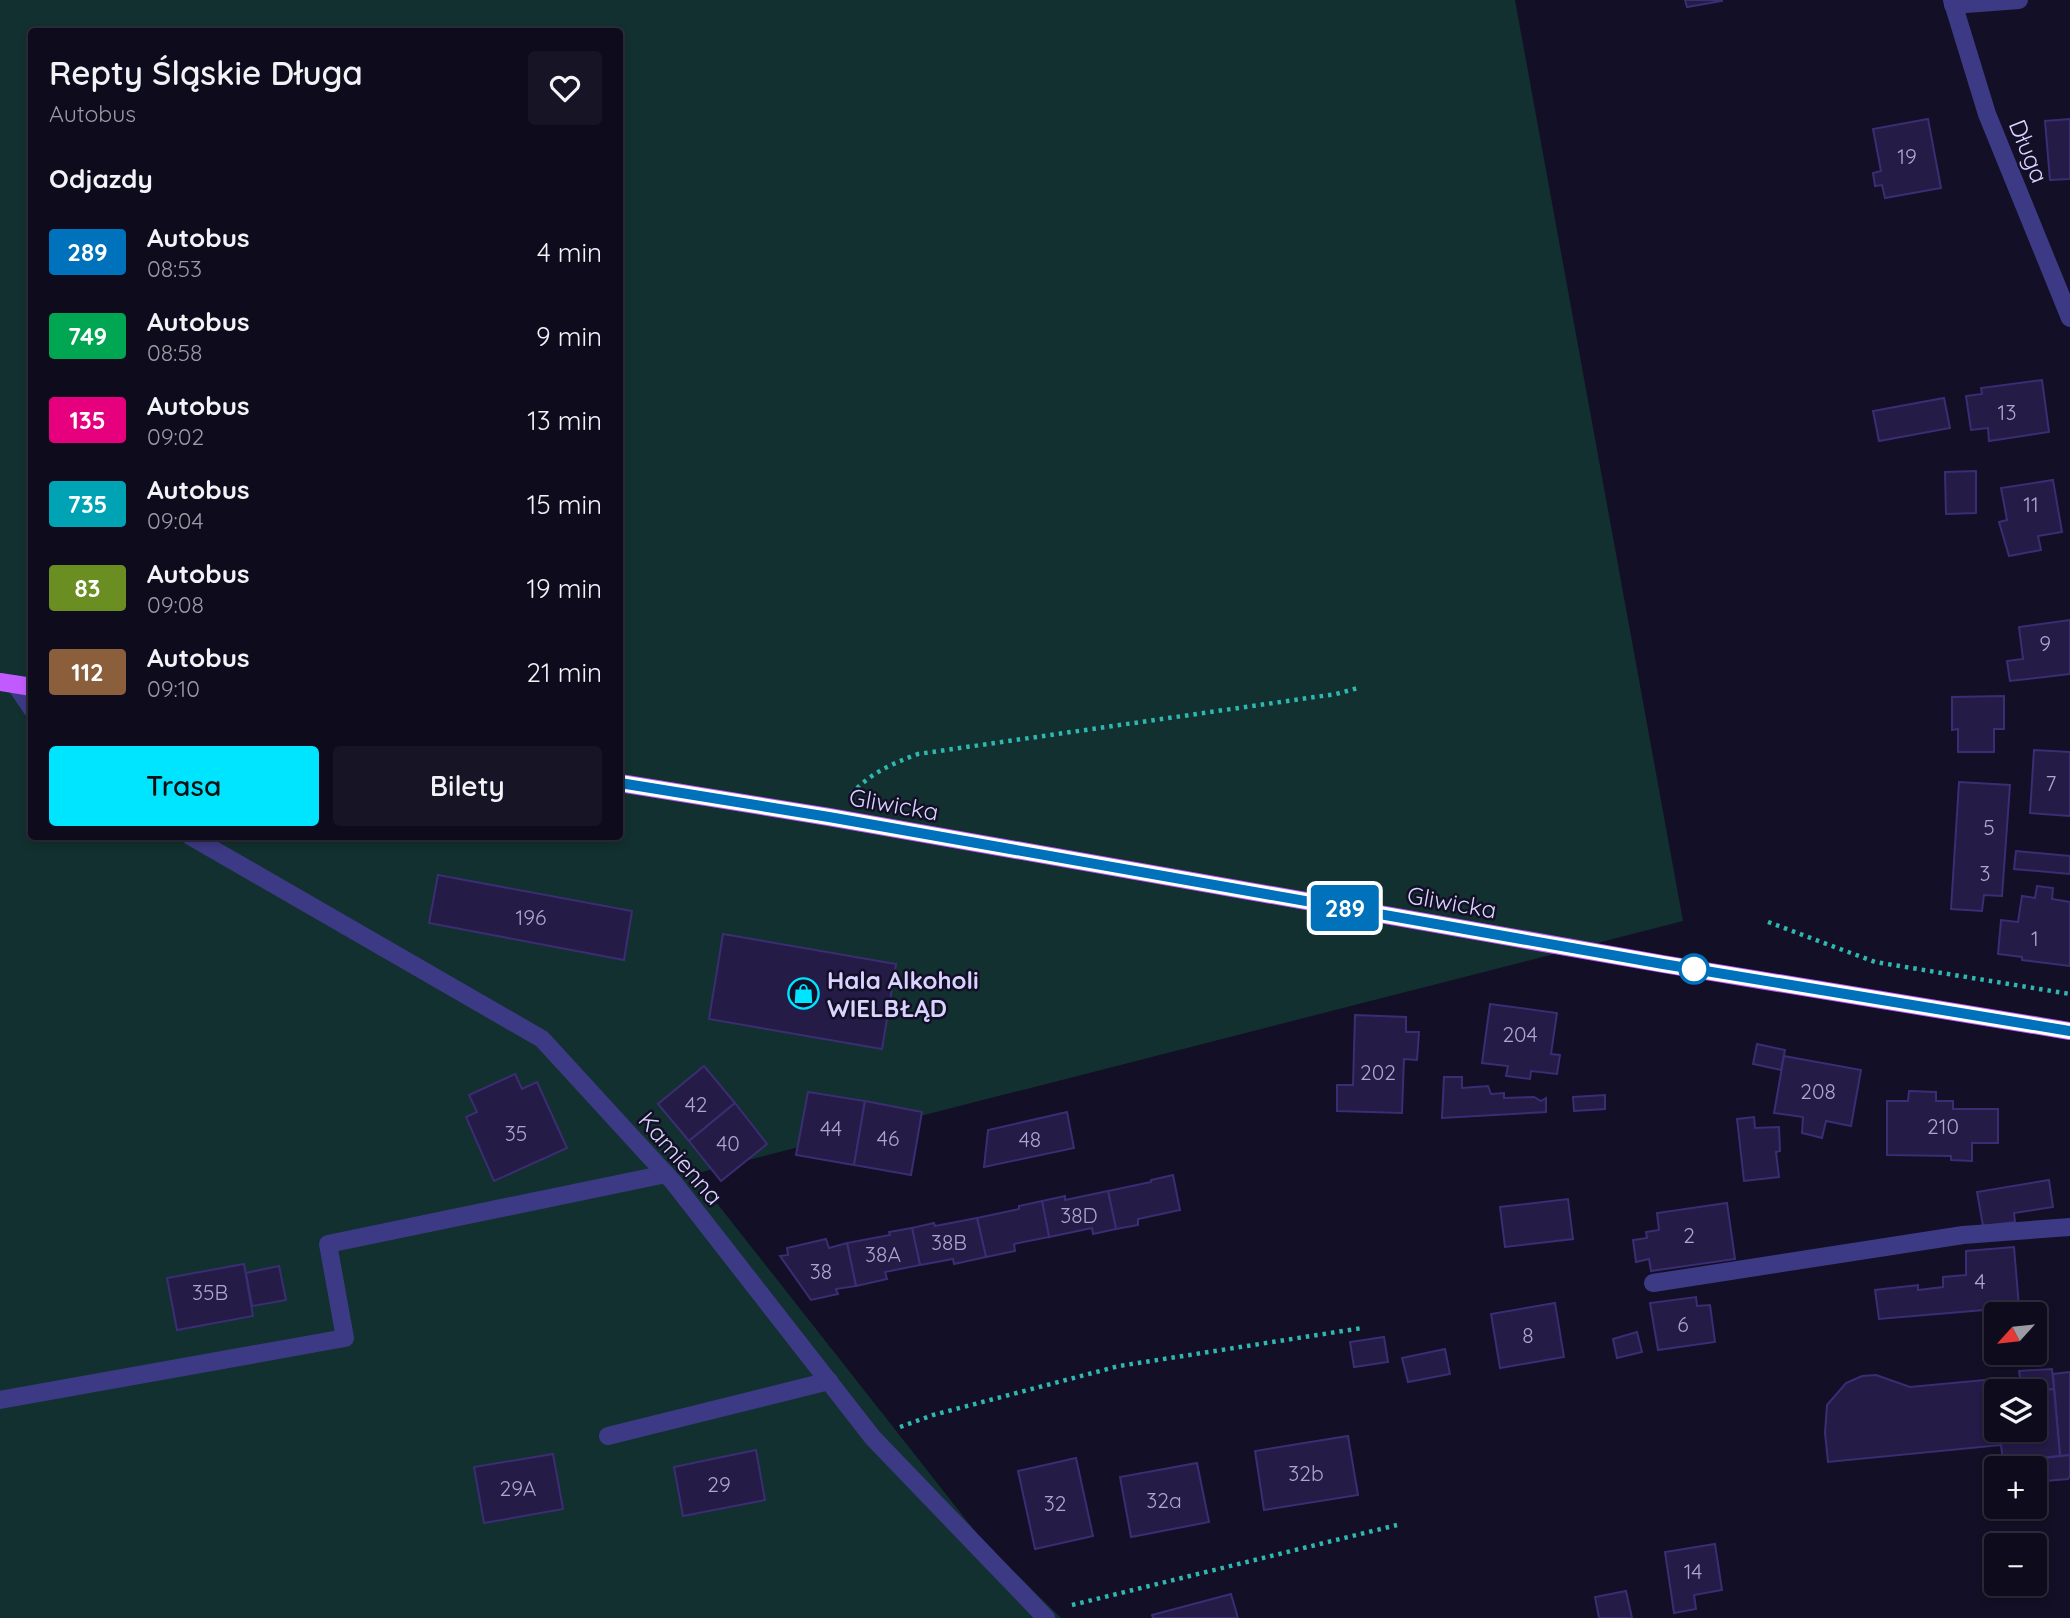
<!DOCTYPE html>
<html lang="pl">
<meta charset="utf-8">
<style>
body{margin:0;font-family:Quicksand,sans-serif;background:#171425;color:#f1f3f6;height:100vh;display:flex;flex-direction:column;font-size:26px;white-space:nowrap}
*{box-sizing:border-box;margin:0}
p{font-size:23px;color:#9b9ba3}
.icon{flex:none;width:38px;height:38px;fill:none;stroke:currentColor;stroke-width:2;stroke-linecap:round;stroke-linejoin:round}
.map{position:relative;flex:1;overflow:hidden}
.panel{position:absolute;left:28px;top:28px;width:595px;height:812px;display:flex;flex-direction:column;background:#0e0b1c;border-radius:7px;box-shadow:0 4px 10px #0003,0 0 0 2px #2e2b3b}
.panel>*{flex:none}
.badge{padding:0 14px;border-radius:5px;font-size:24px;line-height:46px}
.needle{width:46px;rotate:243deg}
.tools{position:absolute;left:1984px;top:1302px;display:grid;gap:14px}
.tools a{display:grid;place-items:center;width:63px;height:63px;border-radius:7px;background:#0e0b1c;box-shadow:0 4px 10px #0003,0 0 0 2px #2e2b3b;font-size:35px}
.map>.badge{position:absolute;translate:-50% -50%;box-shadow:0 0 0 4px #fff}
h2{padding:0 21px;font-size:26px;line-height:63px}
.round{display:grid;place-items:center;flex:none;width:74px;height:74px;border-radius:7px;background:#171425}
.summary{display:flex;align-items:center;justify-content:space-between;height:119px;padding:0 21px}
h1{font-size:33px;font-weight:600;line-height:52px}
.cta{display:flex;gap:14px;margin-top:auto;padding:14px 21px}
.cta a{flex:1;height:80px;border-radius:7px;background:#00e5ff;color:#111;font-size:28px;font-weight:600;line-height:80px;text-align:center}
.cta a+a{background:#171425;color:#f1f3f6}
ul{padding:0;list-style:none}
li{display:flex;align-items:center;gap:21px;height:84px;padding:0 21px}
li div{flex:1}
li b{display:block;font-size:26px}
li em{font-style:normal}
li .badge{min-width:77px;font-weight:700;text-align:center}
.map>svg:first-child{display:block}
</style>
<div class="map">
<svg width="2070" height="1618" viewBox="0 0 2070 1618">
<rect width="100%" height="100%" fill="#130f26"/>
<path fill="#12302f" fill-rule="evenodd" d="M0 0H1515L1683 921 694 1174 982 1540 1061 1618H0ZM32 32H620V836H32Z"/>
<g fill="#241b47" stroke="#3b2d73" stroke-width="2">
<path d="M1685 0H1722V1L1687 7Z"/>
<path d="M1928 119 1941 188 1885 198 1882 185 1875 186 1873 173 1881 171 1873 129Z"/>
<path d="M2070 119V179L2050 180 2045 121Z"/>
<path d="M2042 380 2049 432 1989 441 1988 428 1971 430 1966 396 1982 394 1981 388Z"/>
<path d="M1944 398 1950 428 1879 441 1873 411Z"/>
<path d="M1976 471V513L1946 514 1945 472Z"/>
<path d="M2053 480 2062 532 2038 536 2041 550 2009 556 1999 522 2007 520 2001 488Z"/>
<path d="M2070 620V674L2010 681 2007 661 2023 659 2019 627Z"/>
<path d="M2004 696V729H1994V752H1958V729L1952 730V697Z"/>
<path d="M2034 750 2070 752V816L2030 813Z"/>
<path d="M1959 782 2010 785 2002 896 1984 895 1982 911 1951 909Z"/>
<path d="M2016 851 2070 856V874L2014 869Z"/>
<path d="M438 875 632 911 624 960 429 923Z"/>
<path d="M2037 886 2053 888 2052 899 2070 902V966L2022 960V957L1998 954 2001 920 2018 922 2022 896 2035 898Z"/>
<path d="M723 934 896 964 882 1049 709 1019Z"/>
<path d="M1490 1004 1557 1013 1551 1054 1560 1055 1557 1074 1531 1071 1530 1079 1506 1076 1508 1066 1482 1063Z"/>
<path d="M1355 1015 1406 1017V1032H1419L1417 1060 1404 1059 1402 1113 1337 1111V1085H1353Z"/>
<path d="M1757 1044 1785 1050 1781 1070 1753 1064Z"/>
<path d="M1784 1056 1861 1070 1851 1126 1826 1121 1822 1138 1802 1133 1803 1117 1774 1113Z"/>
<path d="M704 1066 735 1103 689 1141 658 1104Z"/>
<path d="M515 1074 522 1089 537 1082 567 1148 494 1181 466 1117 477 1112 469 1095Z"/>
<path d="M1444 1077H1462V1088L1488 1086 1491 1094 1504 1093V1098L1534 1097 1541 1101 1546 1098V1112L1442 1118Z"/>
<path d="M1909 1091 1936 1092V1101H1953V1109H1998V1143H1972V1161L1951 1160V1156L1887 1155V1101H1908Z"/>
<path d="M808 1092 865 1101 854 1165 796 1155Z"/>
<path d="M1605 1095V1109L1574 1111 1573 1097Z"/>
<path d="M865 1101 922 1112 911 1175 854 1165Z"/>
<path d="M735 1103 767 1144 721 1181 689 1141Z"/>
<path d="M1067 1112 1074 1148 984 1167 988 1130Z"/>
<path d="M1754 1117 1755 1128 1779 1127 1780 1151 1776 1152 1779 1177 1744 1181 1737 1119Z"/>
<path d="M1173 1175 1180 1210 1138 1219V1225L1116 1229 1108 1191 1151 1182V1180Z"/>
<path d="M2049 1180 2053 1207 2014 1213 2015 1222 1983 1226 1977 1192Z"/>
<path d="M1108 1191 1116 1229 1093 1234 1092 1228 1049 1237 1042 1201 1065 1196V1200Z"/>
<path d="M1568 1199 1573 1239 1505 1247 1500 1207Z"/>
<path d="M1042 1201 1049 1237 1014 1244 1015 1251 986 1257 977 1218 1019 1209V1206Z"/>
<path d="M1727 1203 1735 1259 1651 1271 1649 1259 1636 1262 1633 1240 1647 1238 1646 1232 1659 1230 1657 1213Z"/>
<path d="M977 1218 986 1257 954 1264 953 1259 920 1265 912 1228 934 1223 935 1226Z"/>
<path d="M912 1228 920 1265 885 1272 887 1279 856 1286 847 1243 890 1235 889 1232Z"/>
<path d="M826 1239 829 1248 847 1243 856 1286 836 1289 838 1294 811 1300 780 1256 788 1255 787 1248Z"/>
<path d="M2014 1247 2019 1307 1879 1319 1875 1290 1918 1285V1290L1943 1287V1277L1966 1275V1251Z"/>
<path d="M244 1264 253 1316 177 1330 167 1278Z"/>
<path d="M279 1266 286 1300 252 1306 246 1273Z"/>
<path d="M1696 1297 1697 1306 1710 1305 1715 1342 1658 1350 1650 1303Z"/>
<path d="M1555 1303 1564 1357 1500 1368 1491 1314Z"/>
<path d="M1637 1332 1642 1352 1617 1358 1613 1339Z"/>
<path d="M1384 1337 1388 1362 1354 1367 1350 1342Z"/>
<path d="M1445 1349 1450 1374 1408 1382 1402 1358Z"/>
<path d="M2052 1369 2054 1389 2022 1391 2019 1371Z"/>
<path d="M2070 1372V1455L2060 1456 2053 1374Z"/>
<path d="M1876 1375 1910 1387 1995 1379 1997 1430H2035V1391H2026L2054 1389 2060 1456 2003 1461 2001 1445 1828 1462 1825 1433 1827 1405 1846 1383 1862 1376Z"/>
<path d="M1348 1436 1358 1495 1264 1510 1255 1451Z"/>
<path d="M756 1450 765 1500 683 1516 674 1467Z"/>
<path d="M553 1454 563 1509 484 1523 474 1467Z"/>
<path d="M2070 1455V1476L2068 1479 2045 1481 2044 1458Z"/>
<path d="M1076 1458 1093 1536 1035 1549 1018 1471Z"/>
<path d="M1197 1463 1209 1522 1131 1537 1120 1477Z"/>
<path d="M1715 1544 1722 1590 1694 1595 1696 1609 1674 1613 1665 1552Z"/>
<path d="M1626 1591 1632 1618H1599L1595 1597Z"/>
<path d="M1231 1594 1238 1618H1153L1152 1615Z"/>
</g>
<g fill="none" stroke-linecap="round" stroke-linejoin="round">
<g stroke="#2fb8b0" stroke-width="4.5" stroke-dasharray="3.5 5" stroke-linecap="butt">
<path d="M851 794C871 773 891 764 918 754L1336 694 1358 688"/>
<path d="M1768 922 1875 962 2070 994"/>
<path d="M900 1427 933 1415 1119 1366 1362 1328"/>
<path d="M1072 1605 1397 1525"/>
</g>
<g stroke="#3d3a85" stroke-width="18">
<path d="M1953 5 2019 0"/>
<path d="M0 1400 345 1338 328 1244 666 1174"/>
<path d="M608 1436 829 1381"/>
</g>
<g stroke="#3d3a85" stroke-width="18">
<path d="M1952 0 1987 114 2070 318"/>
<path d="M15 684 32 709"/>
<path d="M190 836 542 1039 674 1183 873 1438 1046 1618"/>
<path d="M1653 1283 1963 1235 2070 1227"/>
</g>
<g stroke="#c25bff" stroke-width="18">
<path d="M0 682 32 687"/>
<path d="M620 783 829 817 1663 964 2070 1031"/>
</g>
</g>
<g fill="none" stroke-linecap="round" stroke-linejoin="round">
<defs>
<path id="line" d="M620 783 829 817 1663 964 2070 1031"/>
</defs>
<use href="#line" stroke="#fff" stroke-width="16"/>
<use href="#line" stroke="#0072bc" stroke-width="10"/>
</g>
<defs>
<symbol id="shop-ring" viewBox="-11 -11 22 22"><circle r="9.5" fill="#130f26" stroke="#00e5ff" stroke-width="1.5"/><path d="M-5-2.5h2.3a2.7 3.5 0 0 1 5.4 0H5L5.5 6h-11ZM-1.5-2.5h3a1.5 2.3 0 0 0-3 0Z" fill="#00e5ff"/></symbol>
</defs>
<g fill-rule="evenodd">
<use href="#shop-ring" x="786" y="976" width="35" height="35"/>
</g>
<circle fill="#fff" stroke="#0072bc" stroke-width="3.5" cx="1694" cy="969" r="14"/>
<g text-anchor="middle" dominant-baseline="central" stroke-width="5" stroke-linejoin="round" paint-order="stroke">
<g font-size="21" fill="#aca6d1">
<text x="1907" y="156">19</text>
<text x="2007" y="412">13</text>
<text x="2031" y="504">11</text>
<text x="2045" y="643">9</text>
<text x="2051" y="783">7</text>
<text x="1989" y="827">5</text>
<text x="1985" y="873">3</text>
<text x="531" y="917">196</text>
<text x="2035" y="938">1</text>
<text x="1520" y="1034">204</text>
<text x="1378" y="1072">202</text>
<text x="1818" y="1091">208</text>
<text x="696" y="1104">42</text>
<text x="1943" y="1126">210</text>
<text x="831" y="1128">44</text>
<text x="516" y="1133">35</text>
<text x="888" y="1138">46</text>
<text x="1030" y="1139">48</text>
<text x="728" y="1143">40</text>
<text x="1079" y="1215">38D</text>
<text x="1689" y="1235">2</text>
<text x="949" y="1242">38B</text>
<text x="883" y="1254">38A</text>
<text x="821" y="1271">38</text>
<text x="1980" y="1281">4</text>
<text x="210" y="1292">35B</text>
<text x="1683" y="1324">6</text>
<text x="1528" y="1335">8</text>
<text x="1306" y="1473">32b</text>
<text x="719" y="1484">29</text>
<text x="518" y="1488">29A</text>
<text x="1164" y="1500">32a</text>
<text x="1055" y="1503">32</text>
<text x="1693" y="1571">14</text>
</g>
<g font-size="24" fill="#d9d4ff" stroke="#130f26">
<text transform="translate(2029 151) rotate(68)">Długa</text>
<text transform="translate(894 804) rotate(10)">Gliwicka</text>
<text transform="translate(1452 902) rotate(10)">Gliwicka</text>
<text transform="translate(681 1158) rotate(49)">Kamienna</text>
</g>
<g font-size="24" font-weight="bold" fill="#d9d4ff" stroke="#130f26" text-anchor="start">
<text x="827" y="980">Hala Alkoholi<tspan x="827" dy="28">WIELBŁĄD</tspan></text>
</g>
</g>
</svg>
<div class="tools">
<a><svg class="needle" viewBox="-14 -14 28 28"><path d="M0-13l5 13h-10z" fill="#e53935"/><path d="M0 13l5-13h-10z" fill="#9b9ba3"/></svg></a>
<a><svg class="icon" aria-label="layers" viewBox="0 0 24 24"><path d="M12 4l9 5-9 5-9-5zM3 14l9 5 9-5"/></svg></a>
<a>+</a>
<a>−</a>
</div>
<b class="badge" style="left:1345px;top:908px;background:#0072bc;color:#fff">289</b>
<section class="panel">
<div class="summary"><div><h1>Repty Śląskie Długa</h1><p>Autobus</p></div><a class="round"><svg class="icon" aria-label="heart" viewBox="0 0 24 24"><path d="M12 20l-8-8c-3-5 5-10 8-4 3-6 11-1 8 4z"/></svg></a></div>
<h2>Odjazdy</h2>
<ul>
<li><span class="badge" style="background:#0072bc;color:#fff">289</span><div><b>Autobus</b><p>08:53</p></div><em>4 min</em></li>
<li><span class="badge" style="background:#00a651;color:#fff">749</span><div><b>Autobus</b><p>08:58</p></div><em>9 min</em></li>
<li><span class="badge" style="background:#e6007e;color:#fff">135</span><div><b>Autobus</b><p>09:02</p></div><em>13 min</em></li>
<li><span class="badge" style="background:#00a3b4;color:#fff">735</span><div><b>Autobus</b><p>09:04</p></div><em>15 min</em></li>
<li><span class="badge" style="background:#6b8e23;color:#fff">83</span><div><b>Autobus</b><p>09:08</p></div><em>19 min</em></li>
<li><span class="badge" style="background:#8b5e3c;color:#fff">112</span><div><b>Autobus</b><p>09:10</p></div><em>21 min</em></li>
</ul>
<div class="cta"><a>Trasa</a><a>Bilety</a></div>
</section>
</div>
